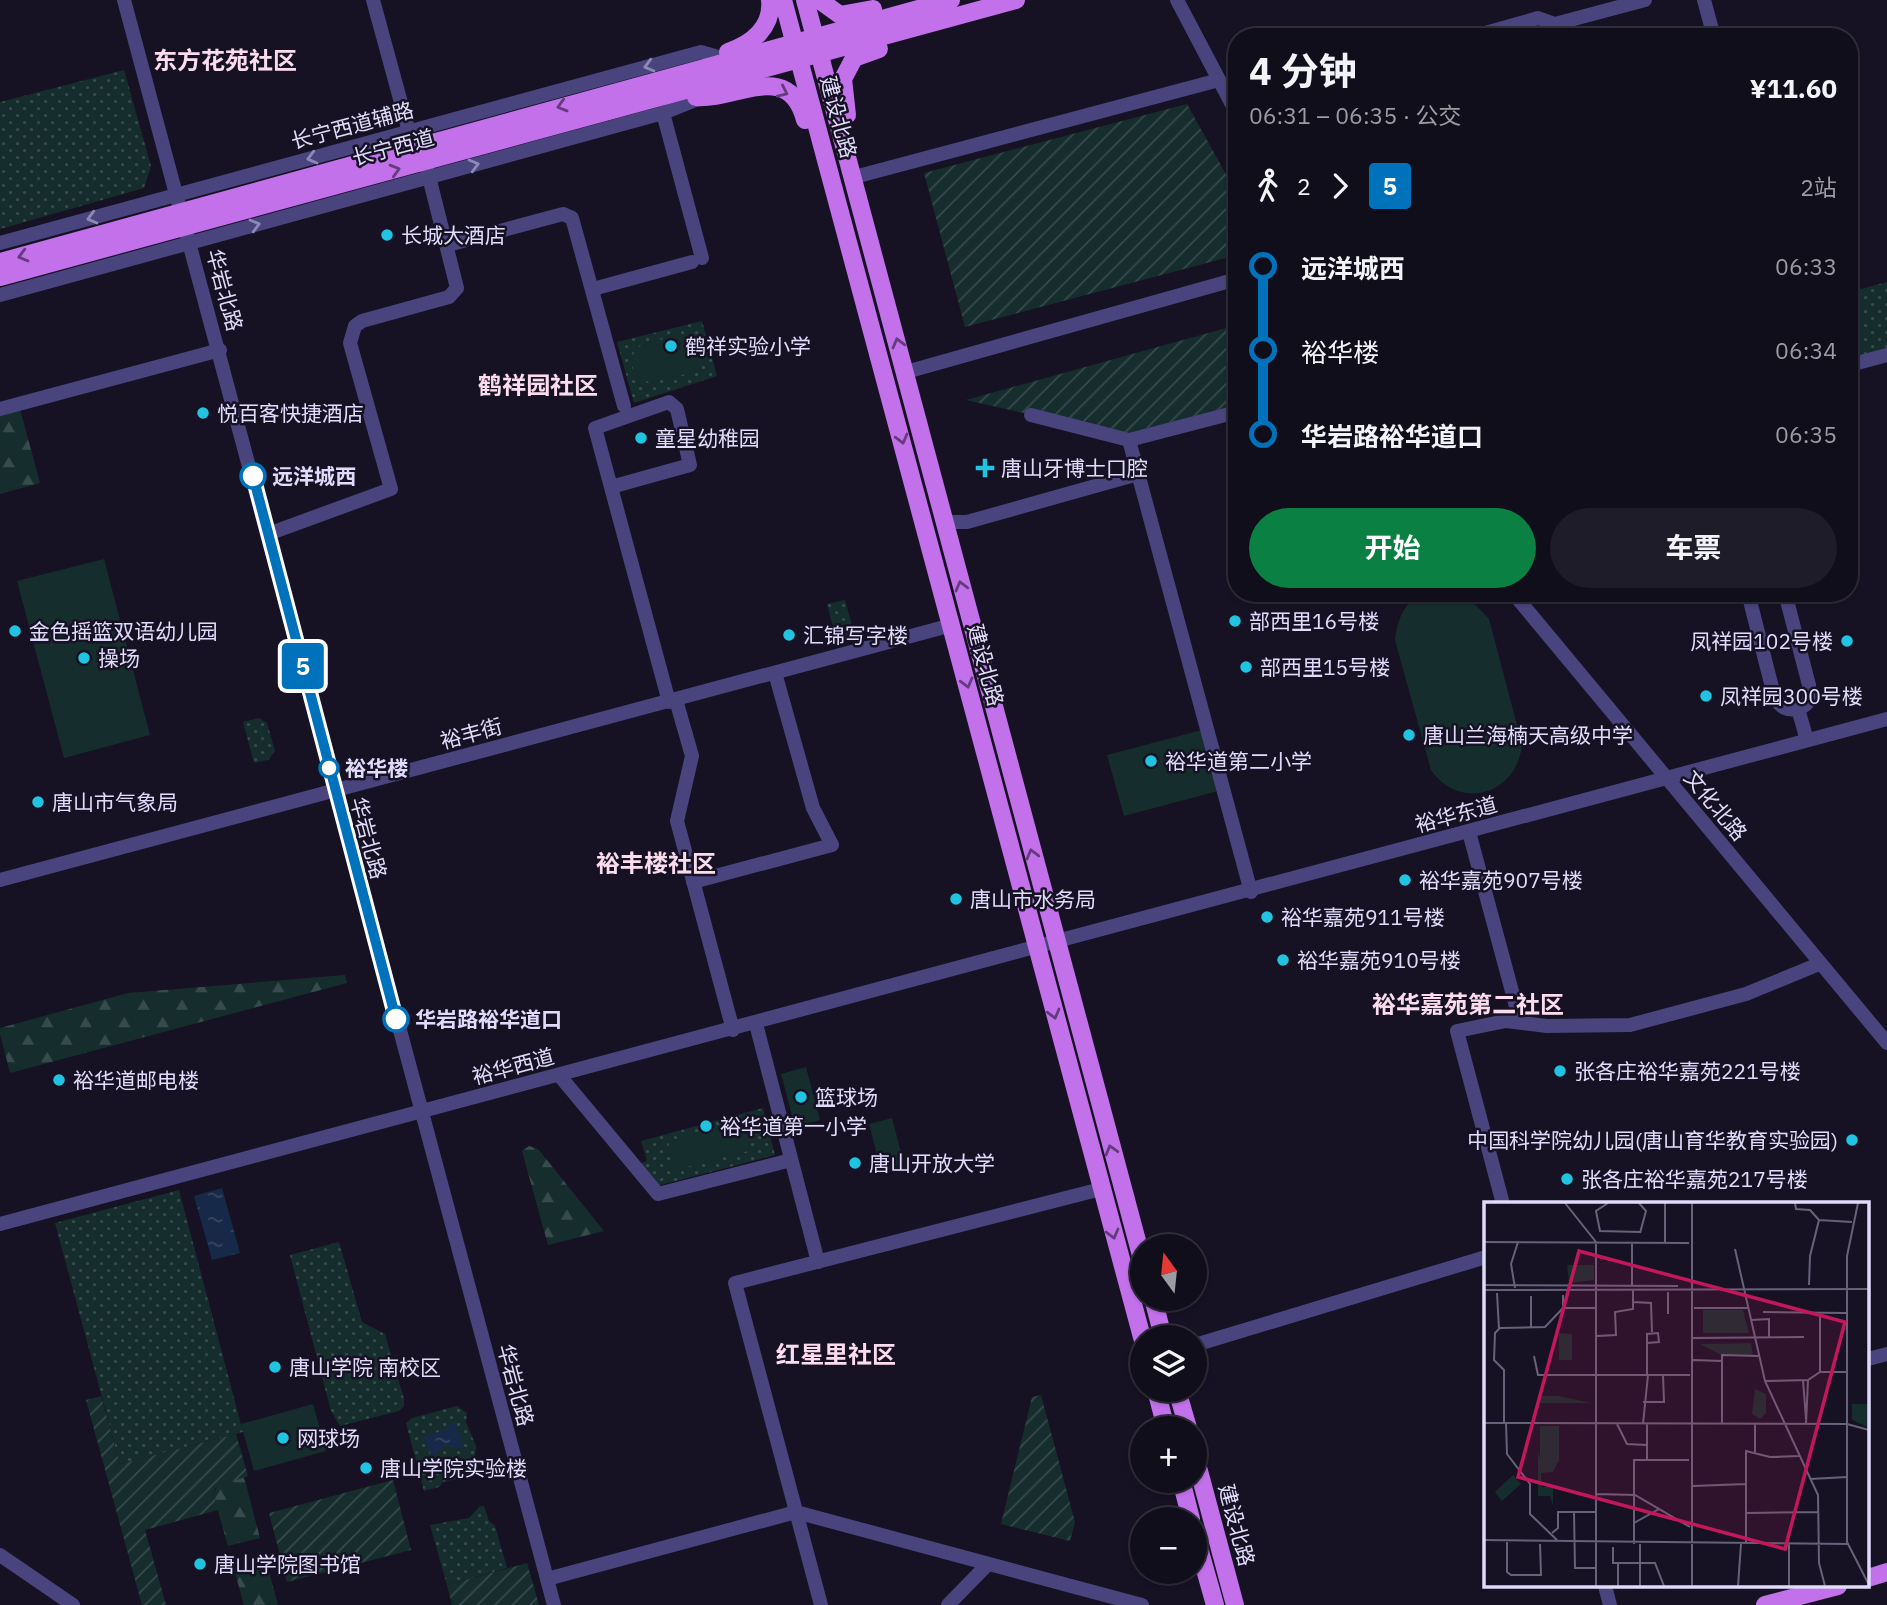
<!DOCTYPE html>
<html lang="zh">
<meta charset="utf-8">
<style>
body{margin:0;font-family:"IBM Plex Sans","Noto Sans SC",sans-serif;background:#1e1c28;color:#f1f3f6;height:100vh;display:flex;flex-direction:column;font-size:26px;white-space:nowrap}
*{box-sizing:border-box;margin:0}
p{font-size:23px;color:#9c9ca3}
.icon{flex:none;width:38px;height:38px;fill:none;stroke:currentColor;stroke-width:2;stroke-linecap:round;stroke-linejoin:round}
.map{position:relative;flex:1;overflow:hidden}
.drawer{position:absolute;left:1228px;top:28px;width:630px;height:574px;display:flex;flex-direction:column;background:#100e1b;border-radius:28px;box-shadow:0 2px 5px #0004,0 0 0 2px #302e3a}
.drawer>*{flex:none}
.badge{padding:0 14px;border-radius:5px;font-size:24px;line-height:46px}
.needle{width:46px;rotate:345deg}
.controls{position:absolute;left:1130px;top:1234px;display:grid;gap:14px}
.controls a{display:grid;place-items:center;width:77px;height:77px;border-radius:50%;background:#100e1b;box-shadow:0 2px 5px #0004,0 0 0 2px #302e3a;font-size:35px}
.map>.badge{position:absolute;translate:-50% -50%;box-shadow:0 0 0 4px #fff}
.legs{display:flex;align-items:center;gap:10px;height:77px;padding:0 21px;font-size:23px}
.legs p{margin-inline-start:auto}
.head{display:flex;align-items:center;justify-content:space-between;height:119px;padding:0 21px}
h1{font-size:38px;font-weight:700;line-height:52px}
.cta{display:flex;gap:14px;margin-top:auto;padding:14px 21px}
.cta a{flex:1;height:80px;border-radius:42px;background:#0b8043;color:#fff;font-size:28px;font-weight:700;line-height:80px;text-align:center}
.cta a+a{background:#1e1c28;color:#f1f3f6}
ul{padding:0 21px;list-style:none}
li{display:flex;align-items:center;gap:24px;height:84px;font-size:26px}
li i{display:grid;place-items:center;width:10px;height:100%;margin:0 9px;background:currentColor}
li i::after{content:'';width:18px;height:18px;margin:-9px;border:5px solid;border-radius:50%;background:#100e1b}
li p{margin-inline-start:auto}
li:first-child i{background:linear-gradient(#0000 50%,currentColor 0)}
li:last-child i{background:linear-gradient(currentColor 50%,#0000 0)}
.map>svg:first-child{display:block}
</style>
<div class="map">
<svg width="1887" height="1605" viewBox="0 0 1887 1605">
<defs>
<pattern id="grass-dots" width="8" height="8" patternUnits="userSpaceOnUse" patternTransform="scale(1.75)"><rect width="8" height="8" fill="#162d2d"/><path d="M2 2h.1M6 6h.1" fill="none" stroke="#384b4c" stroke-width="1.8" stroke-linecap="round"/></pattern>
<pattern id="forest-firs" width="22" height="20" patternUnits="userSpaceOnUse" patternTransform="scale(1.75)"><rect width="22" height="20" fill="#162d2d"/><path d="M5 1l3.5 6h-7zM16 11l3.5 6h-7z" fill="#384b4c"/></pattern>
<pattern id="garden-furrows" width="10" height="10" patternUnits="userSpaceOnUse" patternTransform="scale(1.75)"><rect width="10" height="10" fill="#162d2d"/><path d="M-1 1l2-2M0 10L10 0M9 11l2-2" fill="none" stroke="#384b4c"/></pattern>
<pattern id="water-ripples" width="26" height="14" patternUnits="userSpaceOnUse" patternTransform="scale(1.75)"><rect width="26" height="14" fill="#172948"/><path d="M2 4q2-2 4 0t4 0M15 11q2-2 4 0t4 0" fill="none" stroke="#384763"/></pattern>
</defs>
<rect width="100%" height="100%" fill="#161224"/>
<g fill="url(#grass-dots)">
<path d="M124 70 151 166 144 188 0 229V102Z"/>
<path d="M1887 282V350L1850 360V292Z"/>
<path d="M702 321 717 376 634 403 617 342Z"/>
<path d="M845 600 856 640 838 645 827 604Z"/>
<path d="M259 718 267 723 275 751 268 760 254 763 243 722Z"/>
<path d="M763 1108 775 1155 657 1186 639 1164 647 1161 641 1141Z"/>
<path d="M179 1190 243 1432 120 1464 55 1223Z"/>
<path d="M339 1242 362 1322 385 1334 404 1399V1406L399 1411 340 1426 331 1411 290 1255Z"/>
<path d="M457 1406 467 1413 466 1422 476 1446 473 1476 443 1482 439 1487 424 1491 406 1423 412 1418Z"/>
<path d="M480 1506H484L489 1521 495 1526 507 1568 447 1585 430 1525 469 1518Z"/>
</g>
<g fill="url(#forest-firs)">
<path d="M20 409 40 483 0 494V415Z"/>
<path d="M345 975 347 983 10 1073 0 1034V1028L128 993Z"/>
<path d="M529 1146 538 1149 604 1231 548 1245 522 1151Z"/>
<path d="M244 1477 260 1538 228 1546 213 1493 219 1484Z"/>
<path d="M267 1564 278 1605H244L235 1573Z"/>
</g>
<g fill="url(#garden-furrows)">
<path d="M1187 104 1237 194V255L965 327 924 173Z"/>
<path d="M1237 325V405L1120 435 966 400Z"/>
<path d="M1041 1395 1075 1522 1070 1541 1001 1524 1032 1397Z"/>
<path d="M101 1396 120 1464 236 1434 248 1476 215 1488 213 1493 218 1510 145 1530 166 1605H142L86 1400Z"/>
<path d="M393 1480 411 1550 287 1582 269 1513Z"/>
<path d="M527 1563 539 1605H452L447 1585Z"/>
</g>
<g fill="#162d2d">
<path d="M682 334 695 338 702 350C703 377 670 377 650 383L634 374 631 357 641 345Z"/>
<path d="M104 559 150 735 64 758 17 581Z"/>
<path d="M1464 593 1489 619 1522 744C1518 794 1460 812 1431 770L1395 640C1402 592 1422 593 1464 593Z"/>
<path d="M1202 730 1218 791 1124 816 1107 755Z"/>
<path d="M806 1067 820 1120 795 1127 781 1074Z"/>
<path d="M892 1118 905 1168 882 1174 869 1124Z"/>
<path d="M744 1121 752 1150 675 1170 668 1141Z"/>
<path d="M313 1404 326 1451 254 1471 241 1424Z"/>
</g>
<g fill="url(#water-ripples)">
<path d="M222 1188 240 1253 212 1260 194 1196Z"/>
<path d="M455 1421 464 1448 444 1446 432 1458 424 1437 444 1430Z"/>
</g>
<g fill="none" stroke-linecap="round" stroke-linejoin="round">
<g stroke="#49447d" stroke-width="14">
<path d="M124 0 554 1605"/>
<path d="M373 0 409 132"/>
<path d="M1177 0 1237 114"/>
<path d="M1704 0 1714 37"/>
<path d="M1471 37 1538 18 1555 24 1645 0"/>
<path d="M663 113 702 258"/>
<path d="M862 175 1219 80"/>
<path d="M0 243 701 52 715 56"/>
<path d="M448 245 563 214 572 218 624 406"/>
<path d="M593 289 692 262"/>
<path d="M0 295 663 113 703 97"/>
<path d="M1850 365 1887 355"/>
<path d="M906 372 1237 279"/>
<path d="M0 409 220 350"/>
<path d="M1237 412 1129 440 1251 892"/>
<path d="M1031 415 1129 440"/>
<path d="M611 487 690 465 677 409 669 402 595 428 669 702"/>
<path d="M944 522H967L1138 474"/>
<path d="M268 534 391 489 350 343 355 326 362 321 449 297 457 288 427 169"/>
<path d="M1513 593 1887 1043"/>
<path d="M1748 593 1775 699C1782 708 1787 711 1798 709"/>
<path d="M1785 593 1809 685C1810 698 1811 704 1798 709L1807 740"/>
<path d="M676 700 692 756 677 821 733 1030"/>
<path d="M1469 832 1520 1021"/>
<path d="M0 880 952 625"/>
<path d="M693 882 832 845 813 808 775 673"/>
<path d="M756 1024 818 1262"/>
<path d="M559 1075 658 1194 791 1160"/>
<path d="M1503 1204 1457 1031 1506 1021 1547 1026 1630 1025 1746 994 1819 964"/>
<path d="M0 1224 1887 719"/>
<path d="M1195 1345 1486 1257"/>
<path d="M1868 1359 1887 1354"/>
<path d="M0 1555 73 1605"/>
<path d="M547 1579 796 1512 1142 1605"/>
<path d="M1605 1586 1610 1605"/>
<path d="M821 1605 735 1283 1101 1189"/>
<path d="M948 1605 987 1565"/>
</g>
<g stroke="#c370eb" stroke-width="18">
<path d="M783 0 1143 1341"/>
<path d="M805 0 1143 1263"/>
<path d="M819 0 840 15 873 9"/>
<path d="M728 52C752 44 773 27 770 0"/>
<path d="M696 97C737 100 789 59 805 120"/>
<path d="M847 115 843 79 854 58 879 49"/>
<path d="M0 262 951 0"/>
<path d="M0 277 1016 0"/>
<path d="M1153 1298 1163 1337"/>
<path d="M1156 1390 1166 1428"/>
<path d="M1177 1390 1188 1428"/>
<path d="M1195 1456 1235 1605"/>
<path d="M1181 1480 1191 1519"/>
<path d="M1195 1534 1215 1605"/>
<path d="M1868 1578 1887 1572"/>
<path d="M1765 1605 1838 1586"/>
</g>
</g>
<defs><path id="oneway-chevron" d="M-2-3.5L2.5 0L-2 3.5" fill="none" stroke-width="1.6" stroke-linecap="round" stroke-linejoin="round" transform="scale(1.75)"/></defs>
<g stroke="#8d88b5">
<use href="#oneway-chevron" transform="translate(649 66) rotate(165)"/>
<use href="#oneway-chevron" transform="translate(312 158) rotate(165)"/>
<use href="#oneway-chevron" transform="translate(474 165) rotate(-15)"/>
<use href="#oneway-chevron" transform="translate(92 218) rotate(165)"/>
<use href="#oneway-chevron" transform="translate(255 225) rotate(-15)"/>
</g>
<g stroke="#643c7e">
<use href="#oneway-chevron" transform="translate(783 92) rotate(25)"/>
<use href="#oneway-chevron" transform="translate(562 106) rotate(164)"/>
<use href="#oneway-chevron" transform="translate(395 170) rotate(-16)"/>
<use href="#oneway-chevron" transform="translate(23 256) rotate(165)"/>
<use href="#oneway-chevron" transform="translate(898 343) rotate(-105)"/>
<use href="#oneway-chevron" transform="translate(902 439) rotate(75)"/>
<use href="#oneway-chevron" transform="translate(961 586) rotate(-105)"/>
<use href="#oneway-chevron" transform="translate(967 683) rotate(75)"/>
<use href="#oneway-chevron" transform="translate(1032 854) rotate(-105)"/>
<use href="#oneway-chevron" transform="translate(1054 1014) rotate(75)"/>
<use href="#oneway-chevron" transform="translate(1111 1150) rotate(-106)"/>
<use href="#oneway-chevron" transform="translate(1113 1234) rotate(75)"/>
</g>
<g fill="none" stroke-linecap="round" stroke-linejoin="round">
<defs>
<path id="line-1" d="M253 476 396 1019"/>
</defs>
<use href="#line-1" stroke="#fff" stroke-width="16"/>
<use href="#line-1" stroke="#0072bc" stroke-width="10"/>
</g>
<g fill="#20c4e0" stroke="#161224" stroke-width="2.5">
<circle cx="387" cy="235" r="7"/>
<circle cx="671" cy="346" r="7"/>
<circle cx="203" cy="413" r="7"/>
<circle cx="641" cy="438" r="7"/>
<path d="M981.5 457.5h7v7h7v7h-7v7h-7v-7h-7v-7h7z"/>
<circle cx="1235" cy="621" r="7"/>
<circle cx="15" cy="631" r="7"/>
<circle cx="789" cy="635" r="7"/>
<circle cx="1847" cy="641" r="7"/>
<circle cx="84" cy="658" r="7"/>
<circle cx="1246" cy="667" r="7"/>
<circle cx="1706" cy="696" r="7"/>
<circle cx="1409" cy="735" r="7"/>
<circle cx="1151" cy="761" r="7"/>
<circle cx="38" cy="802" r="7"/>
<circle cx="1405" cy="880" r="7"/>
<circle cx="956" cy="899" r="7"/>
<circle cx="1267" cy="917" r="7"/>
<circle cx="1283" cy="960" r="7"/>
<circle cx="1560" cy="1071" r="7"/>
<circle cx="59" cy="1080" r="7"/>
<circle cx="801" cy="1097" r="7"/>
<circle cx="706" cy="1126" r="7"/>
<circle cx="1852" cy="1140" r="7"/>
<circle cx="855" cy="1163" r="7"/>
<circle cx="1567" cy="1179" r="7"/>
<circle cx="275" cy="1367" r="7"/>
<circle cx="283" cy="1438" r="7"/>
<circle cx="366" cy="1468" r="7"/>
<circle cx="200" cy="1564" r="7"/>
</g>
<g fill="#fff" stroke="#0072bc" stroke-width="3.5">
<circle cx="253" cy="476" r="12"/>
<circle cx="329" cy="768" r="9"/>
<circle cx="396" cy="1019" r="12"/>
</g>
<g text-anchor="middle" dominant-baseline="central" stroke-width="5" stroke-linejoin="round" paint-order="stroke">
<g font-size="21" fill="#e0dbfa" stroke="#161224">
<text transform="translate(839 117) rotate(75)">建设北路</text>
<text transform="translate(352 125) rotate(-15)">长宁西道辅路</text>
<text transform="translate(393 147) rotate(-15)">长宁西道</text>
<text transform="translate(225 290) rotate(75)">华岩北路</text>
<text transform="translate(986 665) rotate(75)">建设北路</text>
<text transform="translate(471 733) rotate(-15)">裕丰街</text>
<text transform="translate(1716 805) rotate(50)">文化北路</text>
<text transform="translate(1456 814) rotate(-15)">裕华东道</text>
<text transform="translate(369 838) rotate(75)">华岩北路</text>
<text transform="translate(513 1066) rotate(-15)">裕华西道</text>
<text transform="translate(516 1385) rotate(75)">华岩北路</text>
<text transform="translate(1237 1525) rotate(75)">建设北路</text>
</g>
<g font-size="21" fill="#e0dbfa" stroke="#161224" text-anchor="start">
<text x="401" y="235">长城大酒店</text>
<text x="685" y="346">鹤祥实验小学</text>
<text x="217" y="413">悦百客快捷酒店</text>
<text x="655" y="438">童星幼稚园</text>
<text x="1001" y="468">唐山牙博士口腔</text>
<text x="1249" y="621">部西里16号楼</text>
<text x="29" y="631">金色摇篮双语幼儿园</text>
<text x="803" y="635">汇锦写字楼</text>
<text x="1833" y="641" text-anchor="end">凤祥园102号楼</text>
<text x="98" y="658">操场</text>
<text x="1260" y="667">部西里15号楼</text>
<text x="1720" y="696">凤祥园300号楼</text>
<text x="1423" y="735">唐山兰海楠天高级中学</text>
<text x="1165" y="761">裕华道第二小学</text>
<text x="52" y="802">唐山市气象局</text>
<text x="1419" y="880">裕华嘉苑907号楼</text>
<text x="970" y="899">唐山市水务局</text>
<text x="1281" y="917">裕华嘉苑911号楼</text>
<text x="1297" y="960">裕华嘉苑910号楼</text>
<text x="1574" y="1071">张各庄裕华嘉苑221号楼</text>
<text x="73" y="1080">裕华道邮电楼</text>
<text x="815" y="1097">篮球场</text>
<text x="720" y="1126">裕华道第一小学</text>
<text x="1838" y="1140" text-anchor="end">中国科学院幼儿园(唐山育华教育实验园)</text>
<text x="869" y="1163">唐山开放大学</text>
<text x="1581" y="1179">张各庄裕华嘉苑217号楼</text>
<text x="289" y="1367">唐山学院 南校区</text>
<text x="297" y="1438">网球场</text>
<text x="380" y="1468">唐山学院实验楼</text>
<text x="214" y="1564">唐山学院图书馆</text>
</g>
<g font-size="21" font-weight="bold" fill="#e0dbfa" stroke="#161224" text-anchor="start">
<text x="272" y="476">远洋城西</text>
<text x="345" y="768">裕华楼</text>
<text x="415" y="1019">华岩路裕华道口</text>
</g>
<g font-size="24" font-weight="bold" fill="#fadcee" stroke="#161224">
<text x="225" y="60">东方花苑社区</text>
<text x="538" y="385">鹤祥园社区</text>
<text x="656" y="863">裕丰楼社区</text>
<text x="1468" y="1004">裕华嘉苑第二社区</text>
<text x="836" y="1354">红星里社区</text>
</g>
</g>
<g transform="translate(1484 1202)">
<rect width="385" height="385" fill="#161224"/>
<path d="M83 63H110V78L85 81ZM368 202H385V226L368 218ZM56 224H75V260H56Z" fill="#162d2d"/>
<path d="M56 194H75L107 201H56Z" fill="#162d2d"/>
<path d="M219 108H259L265 131H219ZM267 141 269 153H237L216 142ZM54 250 57 260H74L69 270 57 271 58 285H69V303L66 294H54Z" fill="#162d2d"/>
<path d="M75 131 88 132V158H75ZM271 187 282 192V211L276 217 268 212ZM29 273 37 282 18 299 11 290Z" fill="#162d2d"/>
<path fill="none" stroke="#67627a" stroke-width="2" d="M81 1 112 40V384M124 1 112 9 116 29 157 30M155 1 162 9 156 31M311 1 312 7 326 8 335 18M374 1 363 54V340L385 383M0 40 205 41M148 40V83M181 40V1M251 47 281 179 334 293 335 361 341 384M0 83 194 84M325 83 326 54 335 18 368 20M31 86 27 62 34 40M0 88 385 87M184 90V112M13 91 15 127M47 94V126M149 100 167 101 168 130M79 106H113M210 106H264M279 110 362 111M336 113V170M267 118 285 117V135M113 134 132 133 131 110 149 107V88M209 136 320 135M163 141 175 140 174 131 163 132V173M50 154 54 173H206M209 158 238 159M319 178 322 217M281 179 324 178 336 170H362M159 200H180L179 173M0 221 363 222 385 228M20 221V168L10 158 11 131 16 126 61 125 79 106V93M22 221 23 252 46 282V312L73 338M133 222 143 242 163 243M159 222 164 173M238 222V153L275 154M271 222V250M322 222 324 178M385 234V324M163 258V222M326 277 363 275M209 284 262 282M112 292 151 293 206 325M90 310 91 366H112M262 311 335 310M150 321 175 307M68 331 74 326V310H112M0 338 364 342M23 340V370L27 373H57L56 342M150 342V258H205M156 342V384M262 342V249L286 255 315 254M129 345V361H171L180 384M134 384V361M208 384V1M254 384 257 342M305 384V342"/>
<path fill="#c2185b" fill-opacity="0.15" stroke="#c2185b" stroke-width="3.5" d="M95 49 361 120 301 347 34 275Z"/>
<rect width="385" height="385" fill="none" stroke="#e0dbfa" stroke-width="3.5"/>
</g>
</svg>
<div class="controls">
<a><svg class="needle" viewBox="-14 -14 28 28"><path d="M0-13l5 13h-10z" fill="#e53935"/><path d="M0 13l5-13h-10z" fill="#9c9ca3"/></svg></a>
<a><svg class="icon" aria-label="layers" viewBox="0 0 24 24"><path d="M12 4l9 5-9 5-9-5zM3 14l9 5 9-5"/></svg></a>
<a>+</a>
<a>−</a>
</div>
<b class="badge" style="left:303px;top:666px;background:#0072bc;color:#fff">5</b>
<section class="drawer">
<div class="head"><div><h1>4 分钟</h1><p>06:31 – 06:35 · 公交</p></div><b>¥11.60</b></div>
<div class="legs"><svg class="icon" aria-label="walk" viewBox="0 0 24 24"><circle cx="13" cy="4" r="2"/><path d="M13 8l-2 6 4 7M11 14l-3 7M7 12l3-4h3l4 4"/></svg>2<svg class="icon" aria-label="forward" viewBox="0 0 24 24"><path d="M9 5l7 7-7 7"/></svg><b class="badge" style="background:#0072bc;color:#fff">5</b><p>2站</p></div>
<ul>
<li><i style="color:#0072bc"></i><b>远洋城西</b><p>06:33</p></li>
<li><i style="color:#0072bc"></i><span>裕华楼</span><p>06:34</p></li>
<li><i style="color:#0072bc"></i><b>华岩路裕华道口</b><p>06:35</p></li>
</ul>
<div class="cta"><a>开始</a><a>车票</a></div>
</section>
</div>
